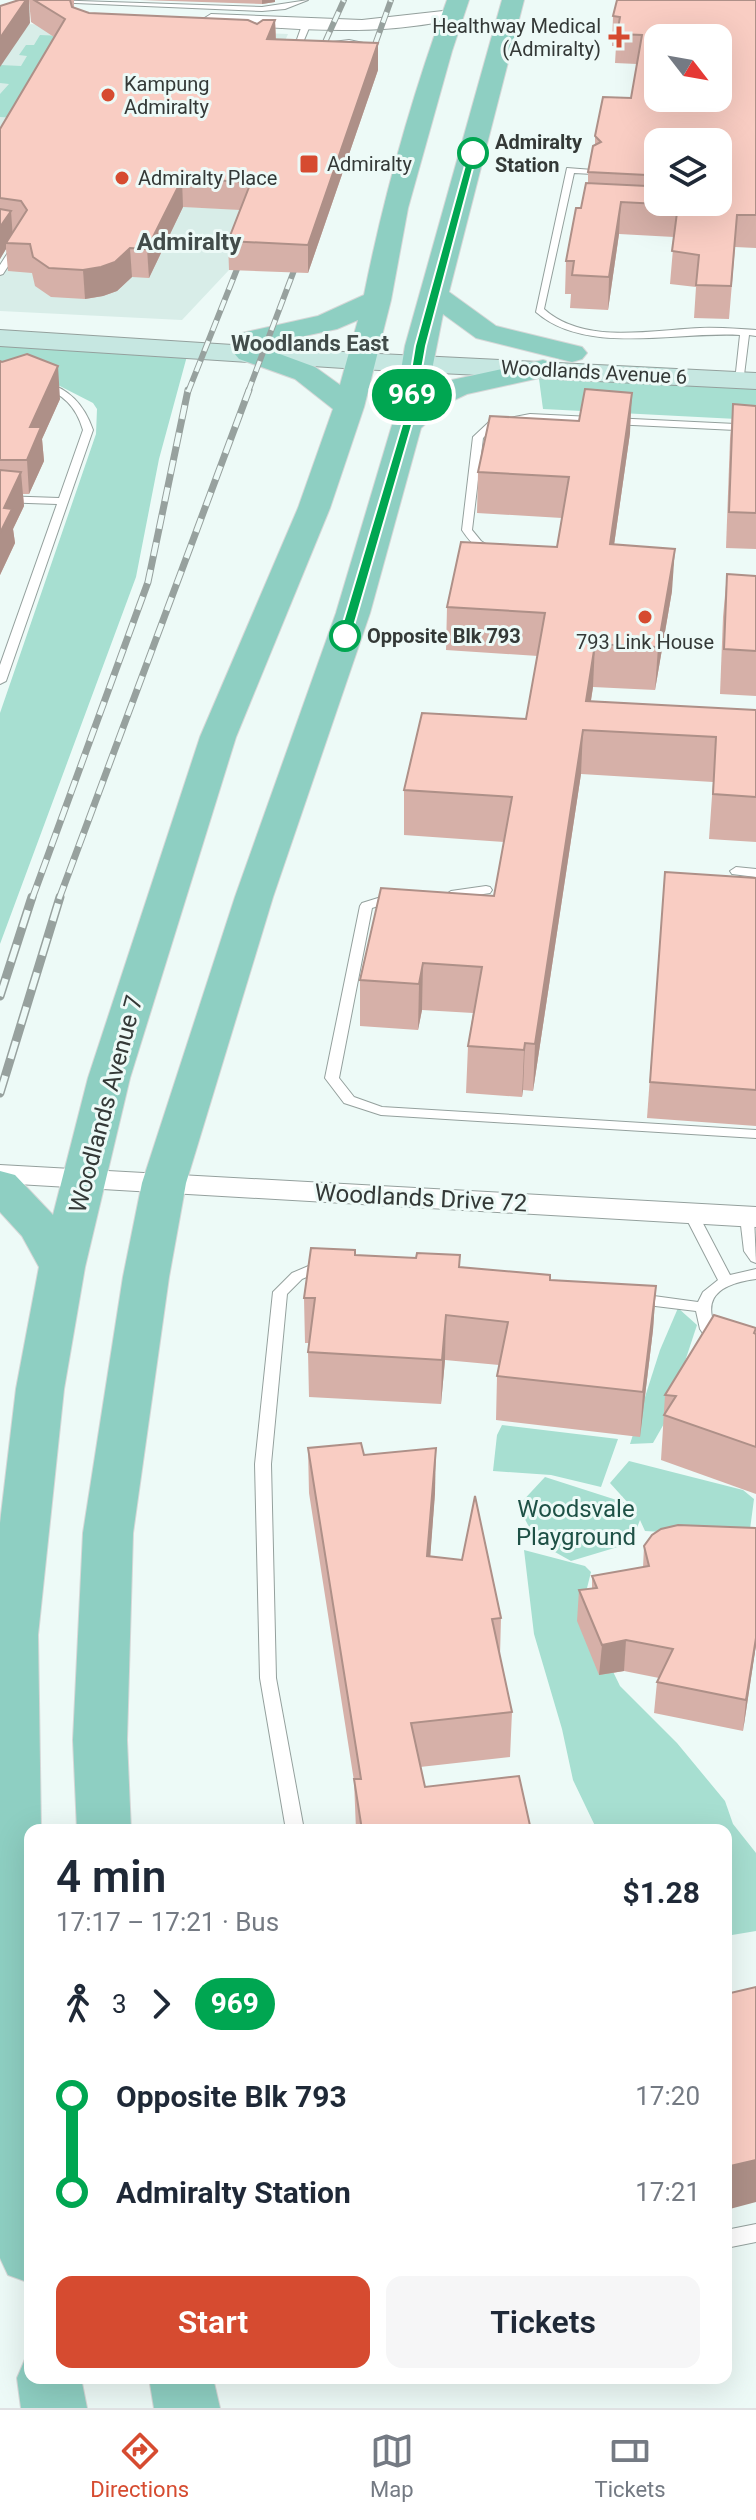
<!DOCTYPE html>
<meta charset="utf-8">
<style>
body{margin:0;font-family:Roboto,sans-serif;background:#f6f6f7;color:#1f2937;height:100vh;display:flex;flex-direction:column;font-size:30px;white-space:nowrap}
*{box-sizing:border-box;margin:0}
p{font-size:26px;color:#747a83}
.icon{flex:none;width:44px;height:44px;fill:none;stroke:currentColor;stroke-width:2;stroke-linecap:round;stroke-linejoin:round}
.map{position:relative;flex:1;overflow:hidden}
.drawer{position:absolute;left:24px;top:1824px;width:708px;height:560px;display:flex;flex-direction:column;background:#fff;border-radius:16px;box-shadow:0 8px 32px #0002}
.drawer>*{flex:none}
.badge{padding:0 16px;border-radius:26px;font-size:28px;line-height:52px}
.needle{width:52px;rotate:121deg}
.fabs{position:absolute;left:644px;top:24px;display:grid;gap:16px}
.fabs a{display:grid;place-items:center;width:88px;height:88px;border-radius:16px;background:#fff;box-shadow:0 8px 32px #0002;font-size:40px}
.map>.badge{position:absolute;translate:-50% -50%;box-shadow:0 0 0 4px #fff}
.legs{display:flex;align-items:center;gap:12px;height:88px;padding:0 32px;font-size:26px}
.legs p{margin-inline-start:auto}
.overview{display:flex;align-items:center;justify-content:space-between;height:136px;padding:0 32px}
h1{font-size:44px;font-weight:600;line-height:60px}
.cta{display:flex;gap:16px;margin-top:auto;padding:16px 32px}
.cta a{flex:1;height:92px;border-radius:16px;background:#d64b30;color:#fff;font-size:32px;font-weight:600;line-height:92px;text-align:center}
.cta a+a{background:#f6f6f7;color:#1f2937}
ul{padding:0 32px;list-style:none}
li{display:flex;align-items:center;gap:28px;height:96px;font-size:30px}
li i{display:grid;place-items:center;width:12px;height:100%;margin:0 10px;background:currentColor}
li i::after{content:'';width:20px;height:20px;margin:-10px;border:6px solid;border-radius:50%;background:#fff}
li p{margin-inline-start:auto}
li:first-child i{background:linear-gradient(#0000 50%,currentColor 0)}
li:last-child i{background:linear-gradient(currentColor 50%,#0000 0)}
.tabs{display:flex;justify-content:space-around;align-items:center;height:112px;border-top:2px solid #e0e1e3;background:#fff;font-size:22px;color:#747a83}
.tabs a{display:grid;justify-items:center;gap:4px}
.tabs .on{color:#d64b30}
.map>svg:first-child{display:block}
</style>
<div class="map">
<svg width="756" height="2408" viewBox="0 0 756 2408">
<rect width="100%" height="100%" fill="#edfaf7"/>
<path fill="#d8ede8" d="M0 23 288 34 268 79 168 206 252 210 229 270 182 320 0 311V269L69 139 0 132Z"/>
<g fill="#a7dfd1">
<path d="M40 35 107 38 86 121 0 117V94L9 84 0 83V65L21 66 27 56 19 55 26 45H34Z"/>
<path d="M0 346 187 356 159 459 136 577 0 944V713L96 434 97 409 93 403 52 382 0 369Z"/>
<path d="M539 379 756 388V420L543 409Z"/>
<path d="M678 1308 697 1325 665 1422 653 1443 630 1444 660 1350Z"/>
<path d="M502 1425 618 1439 601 1487 551 1475 493 1471 497 1435Z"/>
<path d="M629 1461 743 1490 754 1499 749 1537 645 1531 640 1520 631 1543 571 1561 537 1542 518 1506 545 1477 629 1504 610 1483Z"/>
<path d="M524 1550 585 1566 591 1572 582 1608 620 1686 677 1743 725 1801 733 1824 756 1853V1931L726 1936V1830H597L573 1780 562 1729 534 1634Z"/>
</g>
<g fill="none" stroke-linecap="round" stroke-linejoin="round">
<defs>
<g id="lane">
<path d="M48 0 262 7 308 0 285 9 262 11 52 2Z"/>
<path d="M305 26 309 28 297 57 290 59 301 28Z"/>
<path d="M349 40 368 44 365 56 358 54 361 47 349 44 339 46 335 52 328 50 333 42Z"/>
<path d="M567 168 593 170 597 172 593 174 574 173 544 309C584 345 650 330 700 328 719 327 737 329 756 330V336L749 335 743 383 735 381 740 335C678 331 586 356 536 312Z"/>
<path d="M0 228 23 232 27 237 3 274 0 275V265L18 237 0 234Z"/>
<path d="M43 381C69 389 84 404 93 430L6 681 0 684V665L57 504 0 502V496L59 498 83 430C76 406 63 394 40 386V382Z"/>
<path d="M530 414 756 425V431L530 420 495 426 483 438 472 530 481 541 497 551 496 553C480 554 470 542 462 530L473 437 489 422Z"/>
<path d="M736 867 756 869V877L732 874 730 871Z"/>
<path d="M486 886 490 887 492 890 490 893 451 899 445 895 451 891Z"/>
<path d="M394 893 398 894 400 897 398 900 372 908 339 1078 354 1097 382 1107 756 1130V1138L381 1115 344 1103 325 1078 360 906 362 903Z"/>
<path d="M690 1207 697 1212 730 1275 756 1269V1279C711 1285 699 1304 724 1343L717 1348 712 1347 700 1329 696 1311 639 1304 632 1299 639 1294 698 1302 703 1292 718 1280 683 1212Z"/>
<path d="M747 1212 754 1217 756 1263 751 1261 744 1251 740 1217Z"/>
<path d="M325 1259 330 1261 332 1264 330 1267 302 1279 287 1294 271 1464 276 1678 304 1830H286L260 1678 255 1464 273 1292 292 1273Z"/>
<path d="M756 2224V2242L726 2248V2230Z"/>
</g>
<g id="street">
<path d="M452 10 458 12V18C377 38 292 28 211 24L203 19 211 14 362 20Z"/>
<path d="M0 1165 756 1207V1227L0 1183Z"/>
</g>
<path id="secondary" d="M0 330 359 353 756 373V389L359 369 0 346Z"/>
<g id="primary">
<path d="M447 0H469L452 51 408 208 391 300 364 407 330 508 236 737 130 1078 85 1267 64 1389 38 1635 41 1830H30V2283L8 2275 0 2258V1523L16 1389 39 1267 22 1236 0 1212V1171L15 1175 53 1215 88 1078 200 737 298 508 333 409 295 379 239 359 234 353 244 346 238 339 242 333 318 316 364 295C384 195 412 96 447 0ZM358 320 340 385 315 367 258 346 337 329Z"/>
<path d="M502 0H524L449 292 496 326 582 347 587 353 582 359 572 362 476 338 443 314 428 390 447 381 543 360 553 363 558 369 553 375 467 394 448 403 421 428 370 613 273 897 186 1183 169 1277 133 1533 127 1740 131 1830H77L73 1740 83 1533 123 1277 142 1183 235 897 336 613 392 425 405 346Z"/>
<path d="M30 2355V2378H81L87 2408H21L17 2378 26 2357Z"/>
<path d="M149 2378H213L220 2408H154Z"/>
</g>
</defs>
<use href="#lane" stroke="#94a09d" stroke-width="2"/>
<use href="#street" stroke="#94a09d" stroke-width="2"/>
<use href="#secondary" stroke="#94a09d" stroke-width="2"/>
<use href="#primary" stroke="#d6d7d7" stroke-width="2"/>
<use href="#lane" fill="#fff" fill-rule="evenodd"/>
<use href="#street" fill="#fff" fill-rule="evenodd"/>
<use href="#secondary" fill="#c6e7e1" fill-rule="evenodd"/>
<use href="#primary" fill="#8ecfc2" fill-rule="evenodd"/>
<defs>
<g id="rail-far2">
<path d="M316 62 344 0"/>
<path d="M368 64 391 0"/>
<path d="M188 392 245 249"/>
<path d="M248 392 301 252"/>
</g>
<g id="rail-far1">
<path d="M32 899 148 582 188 390"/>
<path d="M59 899 249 390"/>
</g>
<g id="rail">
<path d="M0 996 32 897"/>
<path d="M0 1093 60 897"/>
</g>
</defs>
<use href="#rail-far2" stroke="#97a19e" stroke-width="6"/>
<use href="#rail-far1" stroke="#97a19e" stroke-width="7"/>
<use href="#rail" stroke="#97a19e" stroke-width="9"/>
<use href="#rail-far2" stroke="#edfaf7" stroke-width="4" stroke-dasharray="11" stroke-linecap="butt"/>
<use href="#rail-far1" stroke="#edfaf7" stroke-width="5" stroke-dasharray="14" stroke-linecap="butt"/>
<use href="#rail" stroke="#edfaf7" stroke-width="6" stroke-dasharray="18" stroke-linecap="butt"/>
</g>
<g fill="#d6b0a8">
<path d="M29 0H74V8L89 13 257 24 275 20 276 39 378 70 308 273 229 270 228 241 240 210 183 207 149 278 132 277 117 291 103 296 85 299 51 297 35 286 32 273 8 271 6 249 0 259V129L54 37 31 22Z"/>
<path d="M140 0H275V2L262 4Z"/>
<path d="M756 0V248L735 247 729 319 694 318 696 287 670 284 674 237 619 234 608 310 570 308 571 294H565L566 261 588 184V172L595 145V136L631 98 637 64 615 63 616 46H612L613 16Z"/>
<path d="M0 361 60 399 42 439 44 461 29 494H23L24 506 13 529 15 543 0 575Z"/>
<path d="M733 404 756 406V549L726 548 730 439Z"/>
<path d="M630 433 614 545 672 591 655 690 593 687 591 701 756 710V842L709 839 713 782 581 774 533 1091 523 1090 522 1097 466 1093 468 1046 473 1013 422 1010 418 1030 360 1026V980L494 896 504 842 404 835V790L526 719 538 656 446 650 447 607 557 547 562 518 477 513 478 472Z"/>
<path d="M727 574 756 576V696L720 694 723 617Z"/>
<path d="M665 872 756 878V1126L647 1118Z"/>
<path d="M355 1255 460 1267 550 1280 656 1286 653 1330 640 1437 496 1420 497 1376 499 1365 445 1360 441 1404 309 1397 308 1352 309 1343H305L304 1298Z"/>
<path d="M756 1328V1494L661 1460 665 1395Z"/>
<path d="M308 1448 364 1455 435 1493 430 1556 501 1618 500 1656 512 1712 510 1757 420 1767 425 1787 531 1830H356L354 1781 309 1493Z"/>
<path d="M756 1528V1645L743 1731 654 1713 657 1682 659 1678 624 1671 599 1675 577 1621 579 1590 592 1589V1576L643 1568 644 1546Z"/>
</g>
<g fill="#ae9088">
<path d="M26 0H29L30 23 0 67V38Z"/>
<path d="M262 0H275V2L262 4Z"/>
<path d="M275 20 276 46 267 39Z"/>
<path d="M378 43V70L308 273V245Z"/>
<path d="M182 179 183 207 149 278 147 249Z"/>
<path d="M621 202 619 234 608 310 609 277Z"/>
<path d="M11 211 13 239 6 243V249L0 259V227Z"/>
<path d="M130 248 132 277 117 291 103 296 85 299 83 270Z"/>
<path d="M58 366 60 399 42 439 44 461 29 494 27 460 30 427Z"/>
<path d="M632 393 630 433 608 587 610 544Z"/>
<path d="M21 472 24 506 13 529 15 543 0 575V533L4 508Z"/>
<path d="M675 549 672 591 655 690 658 647Z"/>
<path d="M595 644 593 687 586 730V701Z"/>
<path d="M583 730 581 774 533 1091 535 1044Z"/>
<path d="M423 963 422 1010 418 1030 419 984Z"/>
<path d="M525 1043 523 1090 522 1097 524 1050Z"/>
<path d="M656 1286 653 1330 640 1437 643 1392Z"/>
<path d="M446 1315 445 1360 441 1404 442 1360Z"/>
<path d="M436 1448 435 1493 427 1601V1556Z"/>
<path d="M756 1638V1645L743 1731 746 1700Z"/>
<path d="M626 1640 624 1671 599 1675 602 1645Z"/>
<path d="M756 2160V2202L726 2210V2167Z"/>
</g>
<g fill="#f9cdc3" stroke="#ae9088" stroke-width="2" fill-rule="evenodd">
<path d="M19 0H26L0 38V6Z"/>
<path d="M34 0H70L72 7 89 13 248 20 257 24 263 20H275L267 39 378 43 308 245 228 241 251 182 182 179 147 249 130 248 115 262 101 267 83 270 49 268 33 257 30 244 6 243 27 210 21 201 0 198V129L65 19Z"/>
<path d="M617 0H756V215H737L731 286 696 285 699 255 672 251 678 205 621 202 609 277 572 275 574 261H566L576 208H581L586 183 647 186 654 180 647 175 588 172 593 146 601 142 595 136 603 97 631 98 642 35 617 34 620 17 613 16ZM658 38H718V98H658ZM658 142H718V202H658Z"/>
<path d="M0 209 11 211 0 227Z"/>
<path d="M27 354 58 366 30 427H41L27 460H0V361L2 362Z"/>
<path d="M585 389 632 393 610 544 675 549 658 647 595 644 586 701 756 710V797L713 794 716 737 583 730 535 1044 525 1043 524 1050 468 1046 482 967 423 963 419 984 360 980 381 888 494 896 512 797 404 790 422 713 526 719 545 613 447 607 461 542 557 547 569 477 478 472 490 416 579 421Z"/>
<path d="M733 404 756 406V513L729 512Z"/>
<path d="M0 470 21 472 4 508 12 509 0 533Z"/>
<path d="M727 574 756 576V651L724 649Z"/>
<path d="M665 872 756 878V1090L650 1082Z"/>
<path d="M311 1248 355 1250V1255L416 1258 417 1253 460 1255 459 1267 550 1275V1280L656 1286 643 1392 497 1376 508 1322 446 1315 442 1360 308 1352 315 1298H304Z"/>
<path d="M714 1315 756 1328 754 1333 756 1334V1447L664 1415 676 1396 665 1395Z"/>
<path d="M361 1443 364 1455 436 1448 427 1556 462 1560 475 1496 501 1618 492 1619 512 1712 411 1723 425 1787 519 1776 531 1830H362L354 1779H361L308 1448Z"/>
<path d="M678 1525 756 1528V1638L746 1700 657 1682 673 1649 626 1640 602 1645 579 1590 597 1588 592 1576 649 1566 644 1546 652 1535 661 1529Z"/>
<path d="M756 1987V2160L726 2167V1994Z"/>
</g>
<path fill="#00a651" stroke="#fff" stroke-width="2" d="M469 151 477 153 426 346 412 425 351 636 341 639 339 636 402 425 415 346Z"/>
<g fill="#d64b30" stroke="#edfaf7" stroke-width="3">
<path d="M615 25h8v8h8v8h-8v8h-8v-8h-8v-8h8z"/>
<circle cx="108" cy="95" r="8"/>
<rect x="299" y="154" width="20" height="20" rx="4"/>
<circle cx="122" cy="178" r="8"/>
<circle cx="645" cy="617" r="8"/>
</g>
<g fill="#fff" stroke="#00a651" stroke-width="4">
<circle cx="473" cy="153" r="14"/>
<circle cx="345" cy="636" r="14"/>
</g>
<g text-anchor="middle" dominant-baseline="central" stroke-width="6" stroke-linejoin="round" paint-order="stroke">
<g font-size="20" fill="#343937" stroke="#edfaf7" text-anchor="start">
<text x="601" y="26" text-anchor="end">Healthway Medical<tspan x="601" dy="23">(Admiralty)</tspan></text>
<text x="124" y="84">Kampung<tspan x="124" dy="23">Admiralty</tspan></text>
<text x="327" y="164">Admiralty</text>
<text x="138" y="178">Admiralty Place</text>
<text x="645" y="642" text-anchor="middle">793 Link House</text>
</g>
<g font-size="20" font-weight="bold" fill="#343937" stroke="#edfaf7" text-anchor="start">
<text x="495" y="142">Admiralty<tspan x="495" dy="23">Station</tspan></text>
<text x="367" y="636">Opposite Blk 793</text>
</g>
<g font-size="20" fill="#343937" stroke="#edfaf7">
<text transform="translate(594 372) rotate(3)">Woodlands Avenue 6</text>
</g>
<g font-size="22" font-weight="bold" fill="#424c4a" stroke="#edfaf7">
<text x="310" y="343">Woodlands East</text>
</g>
<g font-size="24" font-weight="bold" fill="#424c4a" stroke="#edfaf7">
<text x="189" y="242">Admiralty</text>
</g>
<g font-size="24" fill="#343937" stroke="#edfaf7">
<text transform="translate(106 1104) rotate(-75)">Woodlands Avenue 7</text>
<text transform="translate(421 1198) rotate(3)">Woodlands Drive 72</text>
</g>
<g font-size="24" fill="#1e5146" stroke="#edfaf7">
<text x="576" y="1509">Woodsvale<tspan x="576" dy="28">Playground</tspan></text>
</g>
</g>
</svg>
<div class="fabs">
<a><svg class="needle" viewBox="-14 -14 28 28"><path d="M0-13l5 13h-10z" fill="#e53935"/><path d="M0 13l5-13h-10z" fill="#747a83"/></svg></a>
<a><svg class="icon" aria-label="layers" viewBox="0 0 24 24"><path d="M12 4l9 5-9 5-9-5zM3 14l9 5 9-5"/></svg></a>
</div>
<b class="badge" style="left:412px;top:395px;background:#00a651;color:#fff">969</b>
<section class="drawer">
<div class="overview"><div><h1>4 min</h1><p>17:17 – 17:21 · Bus</p></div><b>$1.28</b></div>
<div class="legs"><svg class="icon" aria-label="walk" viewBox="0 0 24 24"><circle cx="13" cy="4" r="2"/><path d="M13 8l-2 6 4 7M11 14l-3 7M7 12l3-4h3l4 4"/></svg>3<svg class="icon" aria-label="forward" viewBox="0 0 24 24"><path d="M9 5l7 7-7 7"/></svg><b class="badge" style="background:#00a651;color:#fff">969</b></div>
<ul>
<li><i style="color:#00a651"></i><b>Opposite Blk 793</b><p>17:20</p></li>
<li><i style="color:#00a651"></i><b>Admiralty Station</b><p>17:21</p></li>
</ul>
<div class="cta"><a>Start</a><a>Tickets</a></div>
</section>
</div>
<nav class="tabs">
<a class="on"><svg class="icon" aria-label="directions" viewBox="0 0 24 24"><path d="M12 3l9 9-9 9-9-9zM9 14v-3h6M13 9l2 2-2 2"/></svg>Directions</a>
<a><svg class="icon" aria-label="map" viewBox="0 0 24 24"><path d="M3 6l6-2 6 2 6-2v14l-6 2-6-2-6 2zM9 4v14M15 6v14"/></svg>Map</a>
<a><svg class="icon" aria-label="tickets" viewBox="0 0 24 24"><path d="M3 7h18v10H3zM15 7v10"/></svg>Tickets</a>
</nav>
